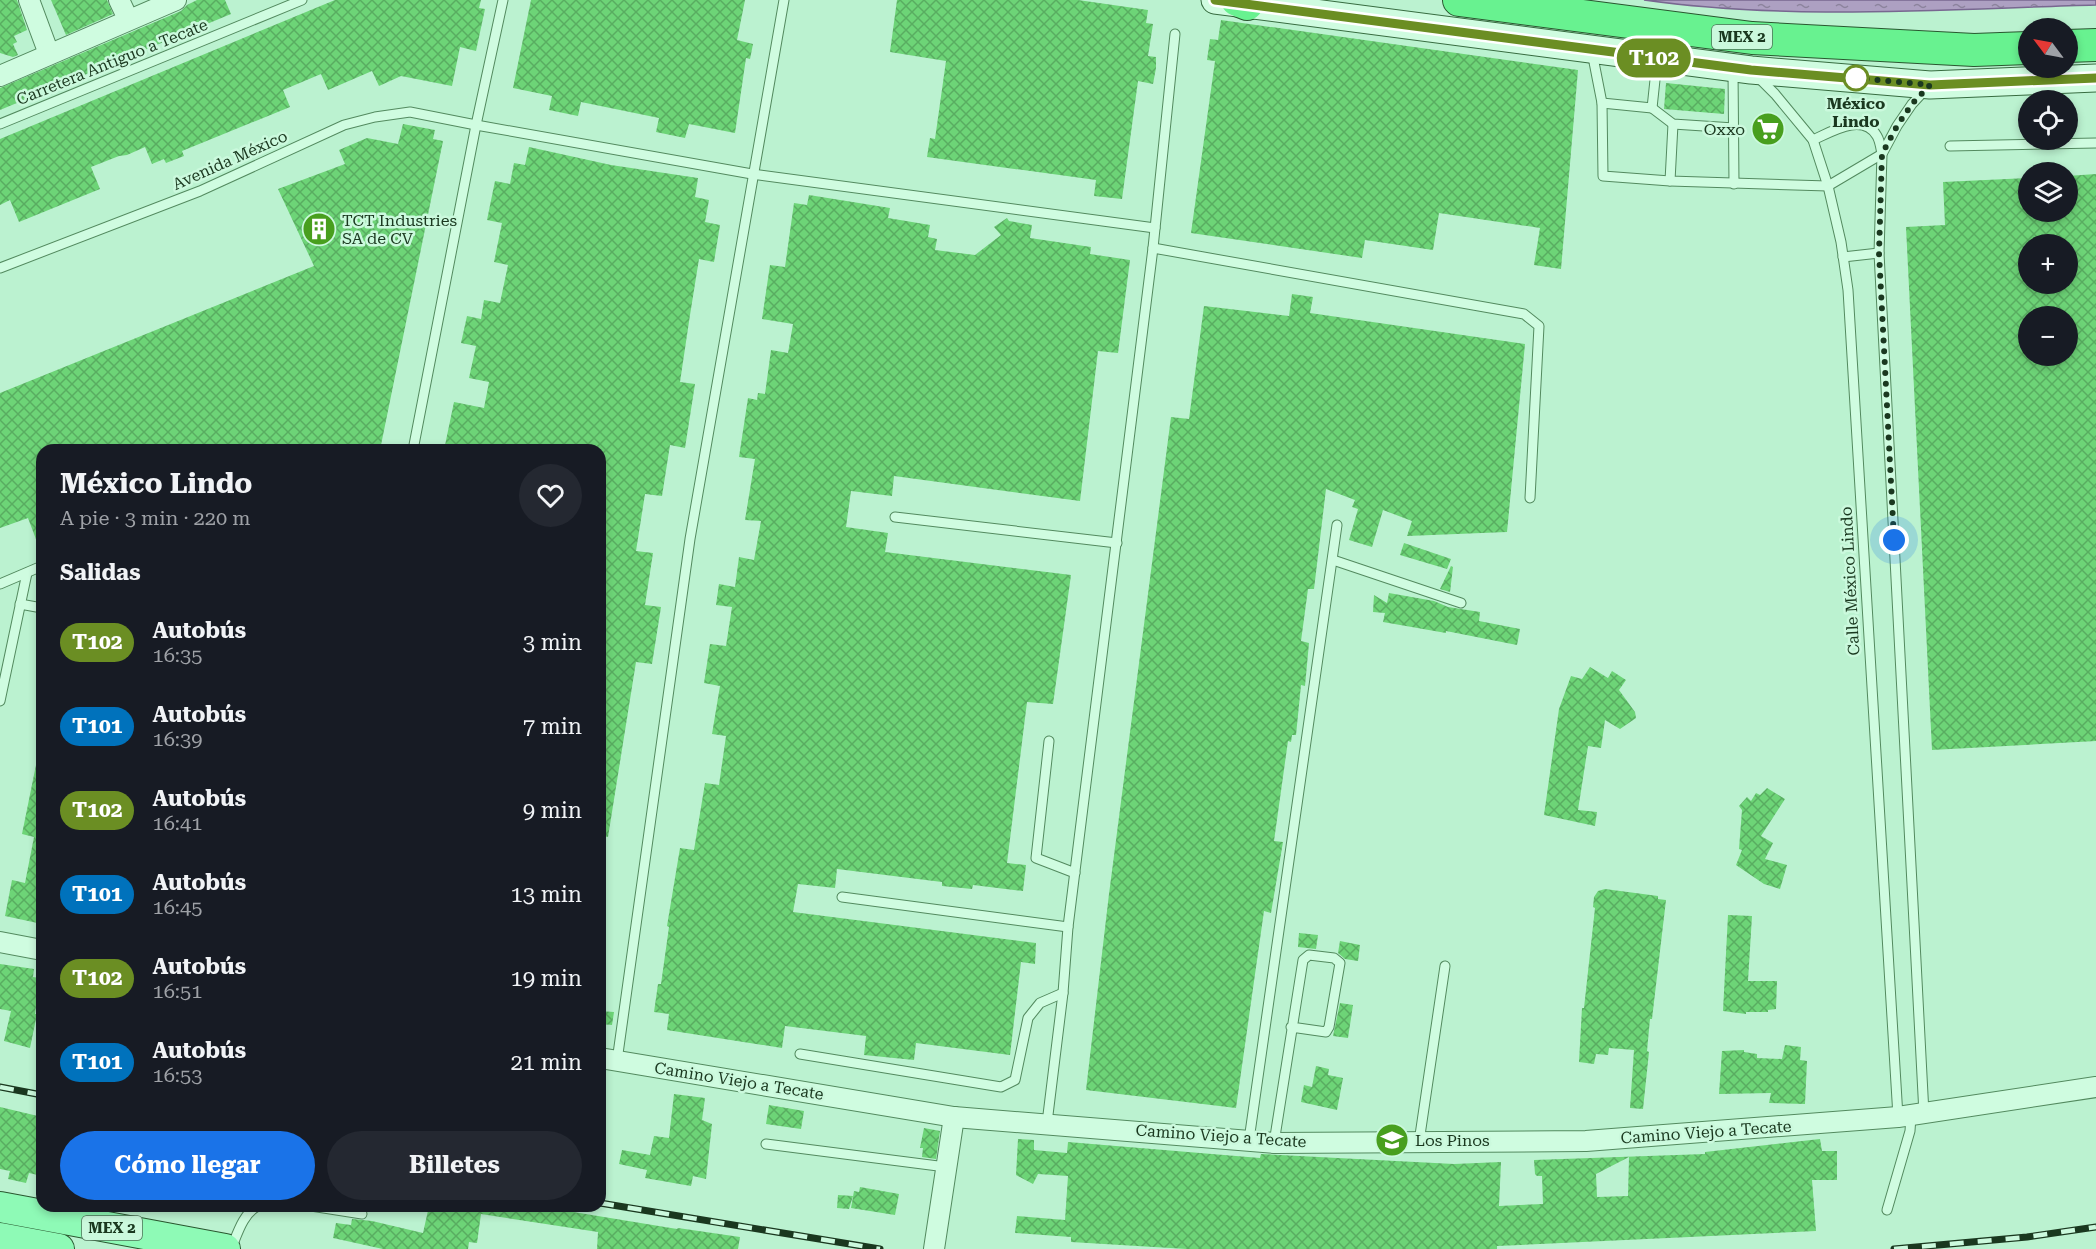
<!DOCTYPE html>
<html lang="es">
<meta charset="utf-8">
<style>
body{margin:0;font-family:"Roboto Serif",serif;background:#242831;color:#f1f3f6;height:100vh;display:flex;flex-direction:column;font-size:22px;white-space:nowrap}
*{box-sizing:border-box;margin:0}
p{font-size:20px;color:#9ea1a6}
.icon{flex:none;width:33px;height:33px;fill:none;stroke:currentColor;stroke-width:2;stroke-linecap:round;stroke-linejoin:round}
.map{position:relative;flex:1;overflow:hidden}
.drawer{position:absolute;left:36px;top:444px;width:570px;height:768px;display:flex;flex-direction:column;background:#171b24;border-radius:18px;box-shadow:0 3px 9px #0003}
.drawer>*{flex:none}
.badge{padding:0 12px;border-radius:20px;font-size:21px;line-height:39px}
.needle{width:39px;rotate:302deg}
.fabs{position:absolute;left:2018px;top:18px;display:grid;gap:12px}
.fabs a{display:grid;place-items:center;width:60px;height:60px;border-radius:50%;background:#171b24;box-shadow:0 3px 9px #0003;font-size:30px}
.you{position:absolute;width:30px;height:30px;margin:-15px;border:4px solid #fff;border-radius:50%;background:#1a73e8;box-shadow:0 0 0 9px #1a73e833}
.map>.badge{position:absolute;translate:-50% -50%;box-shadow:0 0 0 3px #fff}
h2{padding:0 24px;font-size:22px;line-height:54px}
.round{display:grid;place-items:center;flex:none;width:63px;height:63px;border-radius:32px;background:#242831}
.head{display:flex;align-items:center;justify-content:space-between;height:102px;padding:0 24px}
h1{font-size:28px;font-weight:700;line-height:45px}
.button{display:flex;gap:12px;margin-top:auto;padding:12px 24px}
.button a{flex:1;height:69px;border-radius:36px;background:#1a73e8;color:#fff;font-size:24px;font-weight:700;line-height:69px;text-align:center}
.button a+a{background:#242831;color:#f1f3f6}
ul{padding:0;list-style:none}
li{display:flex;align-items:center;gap:18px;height:84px;padding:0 24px}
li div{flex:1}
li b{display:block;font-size:22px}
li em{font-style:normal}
li .badge{min-width:66px;font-weight:700;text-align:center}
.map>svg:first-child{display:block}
</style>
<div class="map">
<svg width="2096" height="1249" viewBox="0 0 2096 1249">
<defs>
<pattern id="water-ripples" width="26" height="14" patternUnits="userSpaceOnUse" patternTransform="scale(1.5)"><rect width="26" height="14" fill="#ada0c2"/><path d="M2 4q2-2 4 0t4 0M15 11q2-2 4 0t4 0" fill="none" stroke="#8c839d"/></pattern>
<pattern id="building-cross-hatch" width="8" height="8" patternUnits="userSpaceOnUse" patternTransform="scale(1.5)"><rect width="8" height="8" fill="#6dd477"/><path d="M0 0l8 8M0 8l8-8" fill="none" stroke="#59ad61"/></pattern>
</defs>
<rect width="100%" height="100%" fill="#bbf2d0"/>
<path fill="url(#water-ripples)" stroke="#786790" stroke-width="1.5" d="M1644 0H2096V5C1946 9 1793 21 1644 0Z"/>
<g fill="url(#building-cross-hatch)" fill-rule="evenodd">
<path d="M0 0H17L27 30 14 36 17 42 13 44 18 55 13 57 0 53Z"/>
<path d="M51 0H107L113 14 66 35Z"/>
<path d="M197 0H225L231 14 0 110V88L181 11 187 5Z"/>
<path d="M335 0H481L479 8 485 9 476 51 460 47 452 86 401 76 379 86 372 71 328 90 321 74 283 90 290 107 182 151 184 156 166 163 164 159 152 164 145 147 127 155 119 156 91 167 100 189 19 222 10 200 0 205V139Z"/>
<path d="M531 0H745L737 40 753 44 750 59 746 58 735 133 689 124 685 138 656 132 659 118 581 102 578 116 549 110 552 96 513 88Z"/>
<path d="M897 0H1078L1148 10 1146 23 1153 24 1148 56 1156 57V68L1153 84 1138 81 1122 199 1094 196 1096 180 927 157 930 138 935 139 946 61 890 52Z"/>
<path d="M1221 20 1578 70 1561 269 1534 265 1540 228 1439 213 1433 250 1365 240 1362 258 1191 233 1215 61 1207 60 1210 39 1218 40Z"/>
<path d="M1666 83 1725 89 1724 114 1664 109Z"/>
<path d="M403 124 435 130 433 139 443 141 380 450H42V550H40L28 518 0 528V393L314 266 278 189 345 164 339 150 367 138 398 144Z"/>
<path d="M529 147 611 165 698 178 695 197 709 200 705 222 720 225 714 262 699 259 690 315 680 382 695 384 685 448 670 445 662 496 645 494 636 551 653 553 645 605 661 607 652 664 636 662 608 837 600 836V450H444L454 402 484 408 489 382 469 378 476 346 461 343 467 316 481 319 484 300 500 303 508 265 494 262 502 223 487 220 495 181 510 184 514 163 525 165Z"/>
<path d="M2096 174V741L1932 750 1906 227 1945 225 1943 182 2028 178V212H2067V176ZM2028 244H2067V284H2028ZM2028 316H2067V356H2028Z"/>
<path d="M809 195 890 208 888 218 930 225 928 237 937 239 935 250 975 255 1001 235 994 227 1007 218 1009 221 1032 225 1030 238 1091 247 1090 254 1130 260 1118 353 1098 351 1080 501 894 476 892 496 851 491 846 527 888 533 885 552 1071 575 1053 704 1027 702 1007 863 1026 865 1023 891 973 885 972 889 942 886V882L837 869 835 888 798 884 793 912 1036 943 1035 964 1021 962 1010 1055 916 1043 914 1060 864 1055 866 1036 785 1026 782 1048 667 1030 669 1014 654 1012 658 984H661L669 927 667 926 680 848 694 850 705 783 719 785 726 736 712 734 720 686 704 683 710 644 726 646 732 607 716 605 719 584 735 587 739 557 754 560 761 521 745 520 755 459 739 457 748 398 757 400 758 393 765 394 771 350 788 353 793 324 762 319 770 265 785 267 794 203 807 205Z"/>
<path d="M1292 294 1313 297 1310 313 1525 344 1507 532 1407 536 1412 521 1383 510 1372 547 1349 540 1358 509 1352 507 1355 500 1326 489 1314 589H1308L1301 641 1309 643 1305 686 1301 685 1296 735H1292L1291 742 1288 741 1274 841 1283 842 1271 913 1264 911 1236 1108 1086 1090 1109 894 1171 417 1189 419 1204 306 1289 316Z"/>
<path d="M1404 543 1451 559 1447 569 1400 555Z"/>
<path d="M1451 566 1453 567 1450 592 1440 589Z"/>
<path d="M1389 593 1434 601 1448 607 1480 612 1479 621 1520 629 1517 645 1446 631V633L1383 622 1385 613 1373 612 1374 595 1387 603Z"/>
<path d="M1590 667 1608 678 1612 671 1626 680 1619 690 1635 712 1636 718 1620 729 1605 720 1601 748 1588 746 1578 810 1597 812 1595 826 1544 815 1559 709 1571 676 1582 679Z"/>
<path d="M36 765 42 766V924L5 916 12 880 25 883 34 837 22 834Z"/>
<path d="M1767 788 1785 799 1761 836 1773 843 1765 859 1787 865 1780 889 1764 884 1736 865 1742 850 1739 849 1742 810 1739 806 1747 797 1751 801 1756 793 1760 795Z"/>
<path d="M1605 889 1658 896V899L1666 900 1652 1019H1650L1647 1051 1649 1052 1643 1109 1630 1108 1634 1050 1609 1048 1608 1055 1596 1054 1594 1064 1579 1062 1582 1008H1584L1595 908 1593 907 1594 897 1598 891Z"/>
<path d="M1728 915 1752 916 1748 981H1777L1776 1009 1768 1010V1012H1746V1014L1723 1011Z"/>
<path d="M1299 933 1318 935 1316 949 1298 947Z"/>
<path d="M1340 941 1360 945 1358 961 1345 959 1338 953Z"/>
<path d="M0 964 34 969 33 977 40 978 35 1014H37L30 1048 4 1041 11 1011 0 1009Z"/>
<path d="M1340 1003 1353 1005 1348 1038 1333 1036Z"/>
<path d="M600 1011 614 1012 612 1025 600 1024Z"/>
<path d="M1785 1045 1801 1047 1800 1060 1807 1061 1805 1104 1769 1103 1771 1093 1719 1094 1722 1051 1744 1050V1052L1757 1054V1058L1782 1059Z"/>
<path d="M1316 1066 1329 1069 1328 1075 1343 1078 1337 1110 1301 1102 1304 1085 1312 1087Z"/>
<path d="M674 1094 705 1098 702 1120 712 1124 706 1179 693 1176 691 1186 645 1178 647 1170 619 1164 622 1150 650 1155 654 1136 669 1138Z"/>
<path d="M769 1105 804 1111 801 1129 766 1124Z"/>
<path d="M0 1107 42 1117V1176L29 1173 26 1183 8 1179 10 1171 0 1169Z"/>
<path d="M924 1128 940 1131 936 1159 922 1157 923 1148H920Z"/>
<path d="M1018 1139 1034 1140V1150L1067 1153 1068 1142 1260 1158 1261 1154 1454 1164 1501 1162 1499 1206 1543 1204 1542 1176H1537L1535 1174 1534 1160 1705 1154V1152L1820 1139 1822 1151H1837V1180H1812L1816 1231 1497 1246V1249H1187L1071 1242V1237L1015 1233 1017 1216 1065 1220 1068 1176 1038 1174 1033 1184 1016 1175ZM1629 1157 1628 1196 1597 1197 1596 1174Z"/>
<path d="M860 1187 899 1194 895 1215 851 1208 854 1191 859 1192Z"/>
<path d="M838 1195 853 1196 849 1209 837 1208Z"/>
<path d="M429 1206H537L677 1229 678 1228 740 1237 738 1249H597L598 1232 481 1214 477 1243 469 1242 468 1249H383L333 1238 336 1223 351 1225 352 1219 372 1221 423 1233Z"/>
</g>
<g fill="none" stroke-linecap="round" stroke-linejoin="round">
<defs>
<g id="service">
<path d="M1592 52 1602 103 1603 176 1670 181 1828 186 1882 154C1881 149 1880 141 1877 136 1863 112 1831 132 1813 140"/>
<path d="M1733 70 1734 184"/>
<path d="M1759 78 1775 94 1813 140 1828 186 1841 242 1848 290 1898 1117"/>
<path d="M1602 103 1652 108 1657 61"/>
<path d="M1652 108 1673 124 1734 128"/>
<path d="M0 124 302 0"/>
<path d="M1950 146 2096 143"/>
<path d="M1670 181 1673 124"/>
<path d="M1153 248 1524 314 1539 326 1530 498"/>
<path d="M1843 257 1879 253"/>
<path d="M0 268 200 191 344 125 375 117 410 112 476 125 752 174 1155 228"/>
<path d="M413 450 476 125 503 0"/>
<path d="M895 517 1117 543"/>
<path d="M1333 560 1461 603"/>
<path d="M0 584 42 566"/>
<path d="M20 604 42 608"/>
<path d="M0 701 27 573"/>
<path d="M1049 741 1036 858 1075 873"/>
<path d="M842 897 1068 927"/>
<path d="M800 1054 1001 1087 1015 1080 1028 1018 1040 1003 1063 993"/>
<path d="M617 1061 690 539 784 0"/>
<path d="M1924 1114 1879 253 1882 154 1897 126 1912 104 1925 90"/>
<path d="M1047 1123 1063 993 1068 927 1153 248 1175 34"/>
<path d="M1249 1140 1337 525"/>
<path d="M1419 1142 1445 966"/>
<path d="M1274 1143 1303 960 1309 955 1334 958 1340 963 1329 1027 1326 1032 1291 1027"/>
<path d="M766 1144 946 1167"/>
<path d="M311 1206 362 1214"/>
<path d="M1887 1210 1910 1131 1911 1116"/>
<path d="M231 1249C237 1235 243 1213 258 1206"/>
</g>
<g id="minor">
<path d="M29 0 49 54"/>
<path d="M119 0 128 19"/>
<path d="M0 76 176 0"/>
<path d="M0 942 42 950"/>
<path d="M600 1058 954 1117 1274 1143 1586 1141 1898 1117 2096 1087"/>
<path d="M934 1249 954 1117"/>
</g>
<path id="secondary" d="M1215 0 1751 70 1930 85 2096 78"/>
<g id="primary">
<path d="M0 1207 225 1249"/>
<path d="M0 1238 59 1249"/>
</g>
<g id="trunk">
<path d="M1237 0 1247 4"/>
<path d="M1459 0 1752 38 1974 50 2028 48"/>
<path d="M2067 46 2096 45"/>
</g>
</defs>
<use href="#service" stroke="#538a5f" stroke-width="11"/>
<use href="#minor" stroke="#538a5f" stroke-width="22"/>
<use href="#secondary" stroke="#376c40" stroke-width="29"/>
<use href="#primary" stroke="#29572f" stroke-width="32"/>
<use href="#trunk" stroke="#29572f" stroke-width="34"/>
<use href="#service" stroke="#cffce0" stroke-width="9"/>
<use href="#minor" stroke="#cffce0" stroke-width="20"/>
<use href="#secondary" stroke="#cffce0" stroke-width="27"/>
<use href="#primary" stroke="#8efab6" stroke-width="30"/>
<use href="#trunk" stroke="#68f290" stroke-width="32"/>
<defs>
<g id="rail">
<path d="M0 1087 42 1095"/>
<path d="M600 1203 880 1249"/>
<path d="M1894 1249 2027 1237 2096 1227"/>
</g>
</defs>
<use href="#rail" stroke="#1a381f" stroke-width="7"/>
<use href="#rail" stroke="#cbf9dd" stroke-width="4.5" stroke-dasharray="14" stroke-linecap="butt"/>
</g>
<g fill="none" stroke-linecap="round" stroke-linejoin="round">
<defs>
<path id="line" d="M1215 0 1751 70 1930 85 2096 78"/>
</defs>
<use href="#line" stroke="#fff" stroke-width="14"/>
<use href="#line" stroke="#6b8e23" stroke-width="9"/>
<path stroke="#1a381f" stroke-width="6" stroke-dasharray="0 10.8" d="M1856 78 1930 85 1912 104 1897 126 1882 154 1879 253 1894 540"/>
</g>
<defs>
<symbol id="supermarket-disc" viewBox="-11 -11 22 22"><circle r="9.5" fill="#489f1e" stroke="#cbf9dd"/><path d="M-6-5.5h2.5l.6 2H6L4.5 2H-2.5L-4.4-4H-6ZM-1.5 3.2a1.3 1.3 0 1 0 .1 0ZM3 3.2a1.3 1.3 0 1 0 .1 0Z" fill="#fff"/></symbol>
<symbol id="building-disc" viewBox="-11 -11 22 22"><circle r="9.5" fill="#489f1e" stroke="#cbf9dd"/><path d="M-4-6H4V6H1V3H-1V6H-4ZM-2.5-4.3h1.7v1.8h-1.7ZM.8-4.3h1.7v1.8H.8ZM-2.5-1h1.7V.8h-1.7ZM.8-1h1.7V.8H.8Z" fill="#fff"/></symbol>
<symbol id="school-disc" viewBox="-11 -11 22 22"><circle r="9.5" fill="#489f1e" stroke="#cbf9dd"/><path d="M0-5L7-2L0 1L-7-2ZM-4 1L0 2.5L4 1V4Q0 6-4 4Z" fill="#fff"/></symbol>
</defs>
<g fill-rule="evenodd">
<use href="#supermarket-disc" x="1749" y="110" width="38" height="38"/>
<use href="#building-disc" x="300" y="210" width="38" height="38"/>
<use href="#school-disc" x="1373" y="1121" width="38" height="38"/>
</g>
<circle fill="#fff" stroke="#6b8e23" stroke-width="3" cx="1856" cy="78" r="12"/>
<g text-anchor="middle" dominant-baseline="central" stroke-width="5" stroke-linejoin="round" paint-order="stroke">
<g fill="#cbf9dd" stroke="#4f7258" stroke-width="1.5">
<rect x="1712" y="25" width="60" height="24" rx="4.5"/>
<rect x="82" y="1216" width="60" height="24" rx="4.5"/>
</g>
<g font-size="15" font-weight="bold" fill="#1a381f">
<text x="1742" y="37">MEX 2</text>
<text x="112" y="1228">MEX 2</text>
</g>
<g font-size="16" fill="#1a381f" stroke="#cbf9dd">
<text transform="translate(112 62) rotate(-22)">Carretera Antiguo a Tecate</text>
<text transform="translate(230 160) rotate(-24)">Avenida México</text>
<text transform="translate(1850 581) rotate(-93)">Calle México Lindo</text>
<text transform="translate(739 1081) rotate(9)">Camino Viejo a Tecate</text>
<text transform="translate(1706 1132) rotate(-4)">Camino Viejo a Tecate</text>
<text transform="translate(1221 1136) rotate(4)">Camino Viejo a Tecate</text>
</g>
<g font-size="16" font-weight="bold" fill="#1a381f" stroke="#cbf9dd">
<text x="1856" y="103">México<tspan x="1856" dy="18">Lindo</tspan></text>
</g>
<g font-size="16" fill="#1a381f" stroke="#cbf9dd" text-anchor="start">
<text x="1745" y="129" text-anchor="end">Oxxo</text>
<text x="342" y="220">TCT Industries<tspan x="342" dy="18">SA de CV</tspan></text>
<text x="1415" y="1140">Los Pinos</text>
</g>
</g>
</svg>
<div class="fabs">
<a><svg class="needle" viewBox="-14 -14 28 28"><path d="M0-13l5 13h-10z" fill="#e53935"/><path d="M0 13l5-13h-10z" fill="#9ea1a6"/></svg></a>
<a><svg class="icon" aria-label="locate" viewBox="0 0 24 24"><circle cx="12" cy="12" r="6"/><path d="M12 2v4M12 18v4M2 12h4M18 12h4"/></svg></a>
<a><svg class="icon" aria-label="layers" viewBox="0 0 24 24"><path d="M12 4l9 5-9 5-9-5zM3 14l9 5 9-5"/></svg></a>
<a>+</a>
<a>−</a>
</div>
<div class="you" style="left:1894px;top:540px"></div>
<b class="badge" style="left:1654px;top:58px;background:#6b8e23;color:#fff">T102</b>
<section class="drawer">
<div class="head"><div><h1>México Lindo</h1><p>A pie · 3 min · 220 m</p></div><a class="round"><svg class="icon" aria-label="heart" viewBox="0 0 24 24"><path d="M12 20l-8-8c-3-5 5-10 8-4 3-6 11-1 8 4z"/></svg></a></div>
<h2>Salidas</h2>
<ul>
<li><span class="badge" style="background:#6b8e23;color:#fff">T102</span><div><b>Autobús</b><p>16:35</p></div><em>3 min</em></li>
<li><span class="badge" style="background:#0072bc;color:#fff">T101</span><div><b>Autobús</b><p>16:39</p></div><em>7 min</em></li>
<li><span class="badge" style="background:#6b8e23;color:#fff">T102</span><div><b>Autobús</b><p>16:41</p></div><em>9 min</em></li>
<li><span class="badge" style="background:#0072bc;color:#fff">T101</span><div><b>Autobús</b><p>16:45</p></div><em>13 min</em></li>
<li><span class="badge" style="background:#6b8e23;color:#fff">T102</span><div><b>Autobús</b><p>16:51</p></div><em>19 min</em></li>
<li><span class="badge" style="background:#0072bc;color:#fff">T101</span><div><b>Autobús</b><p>16:53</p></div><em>21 min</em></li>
</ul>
<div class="button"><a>Cómo llegar</a><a>Billetes</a></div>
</section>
</div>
